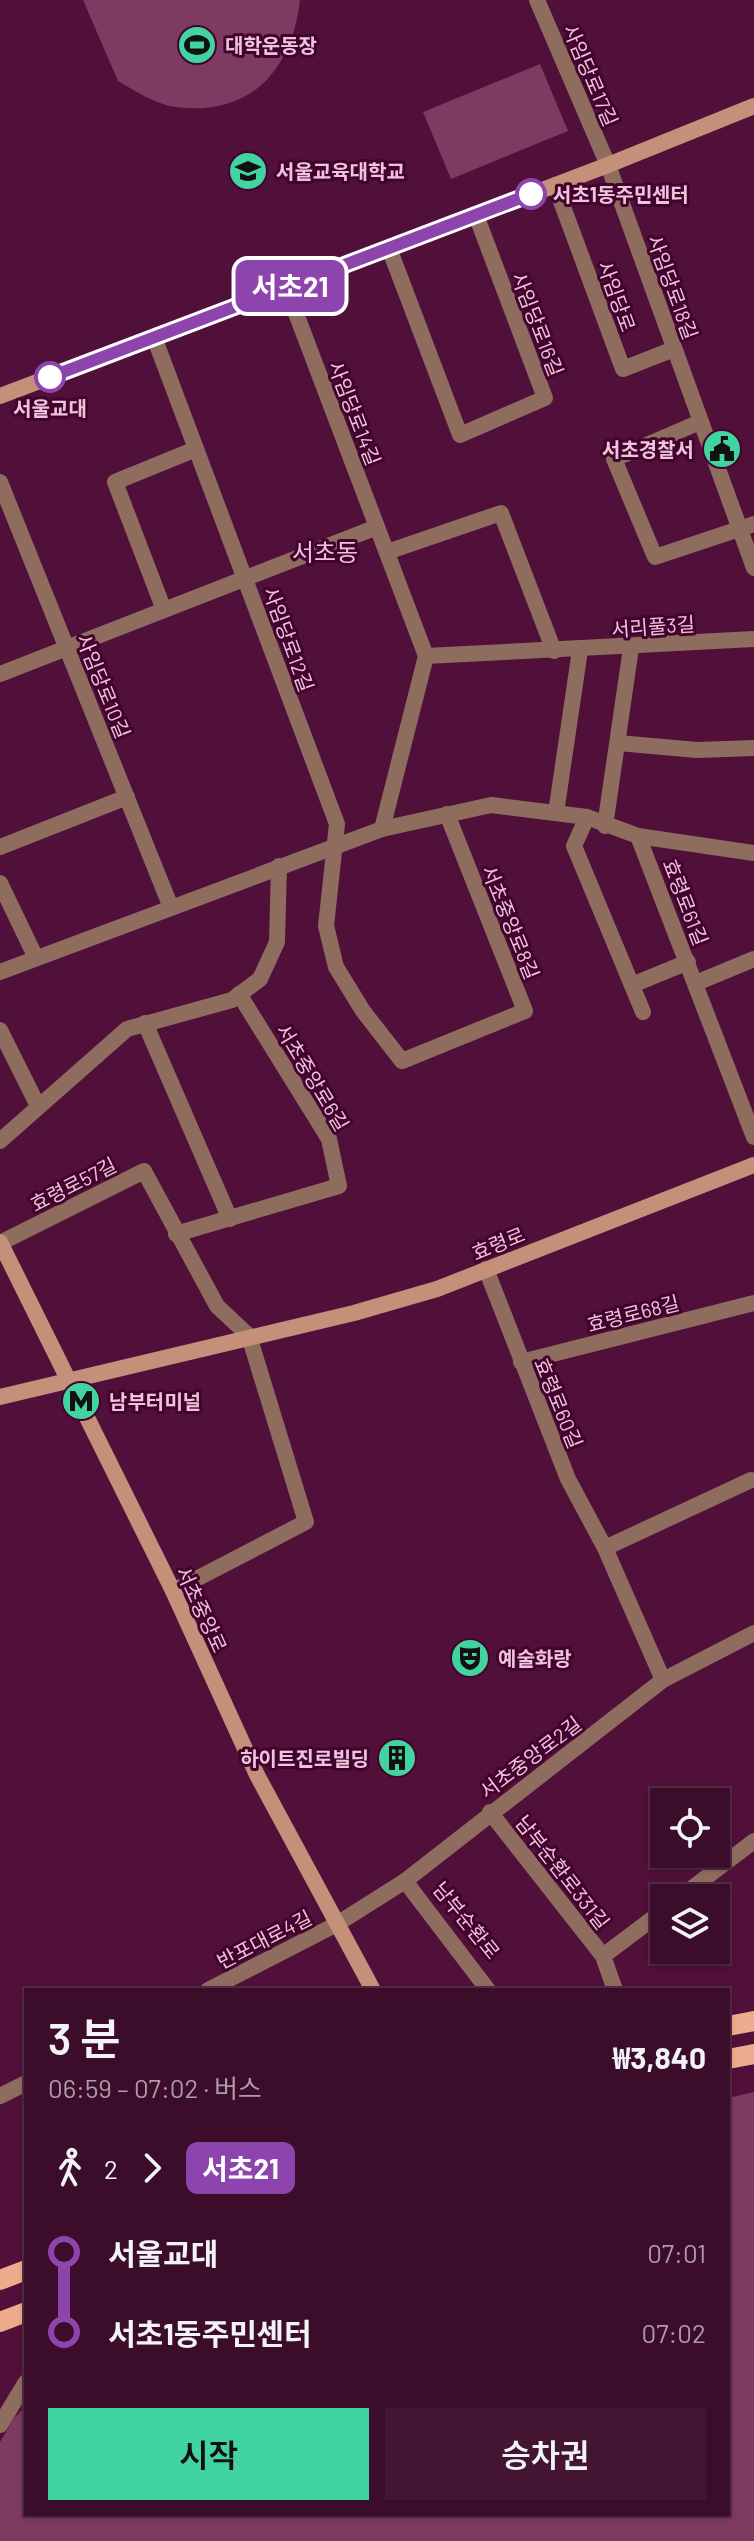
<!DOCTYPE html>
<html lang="ko">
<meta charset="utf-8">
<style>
body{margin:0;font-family:Barlow,"Noto Sans KR",sans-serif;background:#431533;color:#f1f3f6;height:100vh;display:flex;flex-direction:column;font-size:30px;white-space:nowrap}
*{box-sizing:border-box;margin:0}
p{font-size:26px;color:#ac9ba9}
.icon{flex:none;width:44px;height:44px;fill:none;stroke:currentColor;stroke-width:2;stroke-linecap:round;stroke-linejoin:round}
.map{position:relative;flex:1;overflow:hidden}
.details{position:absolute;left:24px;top:1988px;width:706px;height:528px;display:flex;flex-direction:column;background:#3c0c2b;border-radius:0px;box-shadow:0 2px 6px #0004,0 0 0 2px #552c47}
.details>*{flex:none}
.badge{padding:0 16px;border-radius:12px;font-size:28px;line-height:52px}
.controls{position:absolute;left:650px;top:1788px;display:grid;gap:16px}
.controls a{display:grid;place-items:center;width:80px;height:80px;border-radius:0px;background:#3c0c2b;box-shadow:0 2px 6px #0004,0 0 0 2px #552c47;font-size:40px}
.map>.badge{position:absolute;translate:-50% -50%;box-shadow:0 0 0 4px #fff}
.legs{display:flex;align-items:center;gap:12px;height:88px;padding:0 24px;font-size:26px}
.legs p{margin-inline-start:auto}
.headline{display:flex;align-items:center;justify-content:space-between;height:136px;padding:0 24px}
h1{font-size:44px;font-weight:600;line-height:60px}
.cta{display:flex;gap:16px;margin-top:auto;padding:16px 24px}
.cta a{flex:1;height:92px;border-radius:0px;background:#41d4a1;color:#111;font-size:32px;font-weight:600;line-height:92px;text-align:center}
.cta a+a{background:#431533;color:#f1f3f6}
ul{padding:0 24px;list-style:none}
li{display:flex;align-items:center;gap:28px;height:80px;font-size:30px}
li i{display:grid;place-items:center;width:12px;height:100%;margin:0 10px;background:currentColor}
li i::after{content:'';width:20px;height:20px;margin:-10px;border:6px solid;border-radius:50%;background:#3c0c2b}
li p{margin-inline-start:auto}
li:first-child i{background:linear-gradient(#0000 50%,currentColor 0)}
li:last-child i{background:linear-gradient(currentColor 50%,#0000 0)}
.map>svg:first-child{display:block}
</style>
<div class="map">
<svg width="754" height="2541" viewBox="0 0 754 2541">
<rect width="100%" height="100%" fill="#501039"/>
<g fill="#7d3b62">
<path d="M83 0H300C292 70 251 117 175 107 155 104 135 91 118 81Z"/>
<path d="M540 64 568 131 451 179 423 112Z"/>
<path d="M754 2092V2541H0V2442L14 2418 26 2406V2514H728V2098Z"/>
</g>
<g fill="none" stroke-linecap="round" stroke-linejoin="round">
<g stroke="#8e6d5e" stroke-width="16">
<path d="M537 0 608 165 754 568"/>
<path d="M555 185 623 369 674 349"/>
<path d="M389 248 460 435 545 398 476 215"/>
<path d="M286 287 426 656"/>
<path d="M154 337 337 824 326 926 336 967 363 1011 402 1061 525 1011 447 814"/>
<path d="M700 422 614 459 655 557 754 524"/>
<path d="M0 482 170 905"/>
<path d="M387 552 501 513 554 651"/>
<path d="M164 610 115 482 196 449"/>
<path d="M426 656 754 639"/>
<path d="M0 674 377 527"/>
<path d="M618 743 697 750 754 748"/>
<path d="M556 813 580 650"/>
<path d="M587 817 574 846 643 1012"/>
<path d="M605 826 631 648"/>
<path d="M382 829 426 656"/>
<path d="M638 836 754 1137"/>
<path d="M0 847 127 797"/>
<path d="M0 883 36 958"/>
<path d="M0 972 382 829 491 805 587 817 638 836 754 853"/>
<path d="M696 983 754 959"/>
<path d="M632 985 688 962"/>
<path d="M145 1023 230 1219"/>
<path d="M0 1030 38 1106"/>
<path d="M0 1141 127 1029 232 1000 260 979 277 942 279 866"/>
<path d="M176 1234 339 1186 329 1139 239 994"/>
<path d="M0 1243 144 1171 217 1306 249 1336 306 1522 173 1591"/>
<path d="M486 1269 568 1479 605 1548 663 1680"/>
<path d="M521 1362 754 1303"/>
<path d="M605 1548 751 1480"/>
<path d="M490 1812 603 1956 615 1990"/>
<path d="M405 1881 488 1990"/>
<path d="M679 1898 754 1841"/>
<path d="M603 1956 664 1910"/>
<path d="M208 1990 337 1924 405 1881 663 1680 754 1633"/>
<path d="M0 2096 26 2083"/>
<path d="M0 2425 26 2382"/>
</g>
<g stroke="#c49079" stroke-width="16">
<path d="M0 396 608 165 754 106"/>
<path d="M0 1242 173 1591 257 1775 373 1990"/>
<path d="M0 1397 354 1313 437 1289 754 1165"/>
</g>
<g stroke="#eeab8d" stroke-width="20">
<path d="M728 2026 754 2021"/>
<path d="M728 2059 754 2054"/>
<path d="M0 2280 26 2270"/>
<path d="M0 2322 26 2312"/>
</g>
</g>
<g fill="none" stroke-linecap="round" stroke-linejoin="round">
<defs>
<path id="line-1" d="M50 377 531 194"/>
</defs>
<use href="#line-1" stroke="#fff" stroke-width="18"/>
<use href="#line-1" stroke="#8e44ad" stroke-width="12"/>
</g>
<defs>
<symbol id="stadium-disc" viewBox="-11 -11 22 22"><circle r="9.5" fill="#41d4a1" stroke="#44032f"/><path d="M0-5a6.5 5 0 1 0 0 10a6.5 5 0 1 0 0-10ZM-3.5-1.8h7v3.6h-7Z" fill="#111"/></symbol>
<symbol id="university-disc" viewBox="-11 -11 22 22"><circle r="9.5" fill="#41d4a1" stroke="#44032f"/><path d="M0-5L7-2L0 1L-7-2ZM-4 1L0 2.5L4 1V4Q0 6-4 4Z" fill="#111"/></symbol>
<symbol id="civic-disc" viewBox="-11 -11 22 22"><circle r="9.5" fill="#41d4a1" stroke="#44032f"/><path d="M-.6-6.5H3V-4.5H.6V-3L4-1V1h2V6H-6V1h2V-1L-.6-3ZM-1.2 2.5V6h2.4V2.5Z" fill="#111"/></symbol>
<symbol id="metro-disc" viewBox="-11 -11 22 22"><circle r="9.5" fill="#41d4a1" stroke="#44032f"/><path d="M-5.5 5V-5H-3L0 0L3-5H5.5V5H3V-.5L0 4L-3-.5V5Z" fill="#111"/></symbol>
<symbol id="theatre-disc" viewBox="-11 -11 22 22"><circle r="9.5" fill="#41d4a1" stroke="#44032f"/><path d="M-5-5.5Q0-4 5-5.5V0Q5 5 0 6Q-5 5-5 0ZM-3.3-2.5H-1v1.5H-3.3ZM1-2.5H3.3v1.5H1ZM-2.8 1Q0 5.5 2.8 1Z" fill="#111"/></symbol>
<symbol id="building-disc" viewBox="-11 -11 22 22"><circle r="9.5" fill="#41d4a1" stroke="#44032f"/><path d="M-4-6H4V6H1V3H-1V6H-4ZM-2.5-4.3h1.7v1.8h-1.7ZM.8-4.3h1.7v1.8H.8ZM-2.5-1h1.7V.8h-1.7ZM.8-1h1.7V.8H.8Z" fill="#111"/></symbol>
</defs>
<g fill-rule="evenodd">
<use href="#stadium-disc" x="175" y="23" width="44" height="44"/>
<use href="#university-disc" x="226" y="149" width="44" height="44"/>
<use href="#civic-disc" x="700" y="427" width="44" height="44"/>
<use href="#metro-disc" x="59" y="1379" width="44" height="44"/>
<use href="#theatre-disc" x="448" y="1636" width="44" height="44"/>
<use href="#building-disc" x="375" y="1736" width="44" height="44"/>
</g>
<g fill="#fff" stroke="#8e44ad" stroke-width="4">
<circle cx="531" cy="194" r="14"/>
<circle cx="50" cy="377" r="14"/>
</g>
<g text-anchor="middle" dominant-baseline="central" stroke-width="6" stroke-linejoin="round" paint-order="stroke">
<g font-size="20" font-weight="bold" fill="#edc5da" stroke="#44032f" text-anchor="start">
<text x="225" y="45">대학운동장</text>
<text x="276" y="171">서울교육대학교</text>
<text x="694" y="449" text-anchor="end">서초경찰서</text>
<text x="109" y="1401">남부터미널</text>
<text x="498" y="1658">예술화랑</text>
<text x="369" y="1758" text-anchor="end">하이트진로빌딩</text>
</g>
<g font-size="20" fill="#edc5da" stroke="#44032f">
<text transform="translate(591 75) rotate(67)">사임당로17길</text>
<text transform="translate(673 287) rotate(70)">사임당로18길</text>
<text transform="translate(617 296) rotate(70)">사임당로</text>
<text transform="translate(538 324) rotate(69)">사임당로16길</text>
<text transform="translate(355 413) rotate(69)">사임당로14길</text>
<text transform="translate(653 626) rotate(-4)">서리풀3길</text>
<text transform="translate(289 639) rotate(70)">사임당로12길</text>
<text transform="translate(104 686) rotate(68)">사임당로10길</text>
<text transform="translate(686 902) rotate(69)">효령로61길</text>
<text transform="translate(511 922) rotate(68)">서초중앙로8길</text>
<text transform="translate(313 1077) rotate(59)">서초중앙로6길</text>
<text transform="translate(73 1184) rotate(-27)">효령로57길</text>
<text transform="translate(498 1243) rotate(-22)">효령로</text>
<text transform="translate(633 1313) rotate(-14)">효령로68길</text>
<text transform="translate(559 1403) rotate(68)">효령로60길</text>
<text transform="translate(202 1609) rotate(65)">서초중앙로</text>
<text transform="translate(530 1757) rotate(-37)">서초중앙로2길</text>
<text transform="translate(563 1872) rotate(52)">남부순환로331길</text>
<text transform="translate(467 1920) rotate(51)">남부순환로</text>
<text transform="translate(264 1939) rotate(-27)">반포대로4길</text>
</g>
<g font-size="20" font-weight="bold" fill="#edc5da" stroke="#44032f" text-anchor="start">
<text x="553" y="194">서초1동주민센터</text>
<text x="50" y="408" text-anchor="middle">서울교대</text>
</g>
<g font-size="24" fill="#edc5da" stroke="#44032f">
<text x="325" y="551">서초동</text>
</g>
</g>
</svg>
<div class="controls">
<a><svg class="icon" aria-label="locate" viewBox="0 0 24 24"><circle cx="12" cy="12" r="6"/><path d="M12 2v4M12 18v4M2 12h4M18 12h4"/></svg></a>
<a><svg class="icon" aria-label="layers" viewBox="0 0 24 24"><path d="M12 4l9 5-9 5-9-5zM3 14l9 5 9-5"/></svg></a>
</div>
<b class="badge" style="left:290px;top:286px;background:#8e44ad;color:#fff">서초21</b>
<section class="details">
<div class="headline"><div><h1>3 분</h1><p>06:59 – 07:02 · 버스</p></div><b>₩3,840</b></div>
<div class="legs"><svg class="icon" aria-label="walk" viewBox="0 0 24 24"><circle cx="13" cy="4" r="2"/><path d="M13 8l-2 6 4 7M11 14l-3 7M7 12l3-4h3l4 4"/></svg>2<svg class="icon" aria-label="forward" viewBox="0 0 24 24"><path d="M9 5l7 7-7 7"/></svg><b class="badge" style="background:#8e44ad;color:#fff">서초21</b></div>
<ul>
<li><i style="color:#8e44ad"></i><b>서울교대</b><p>07:01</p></li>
<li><i style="color:#8e44ad"></i><b>서초1동주민센터</b><p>07:02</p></li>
</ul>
<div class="cta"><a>시작</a><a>승차권</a></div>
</section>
</div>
